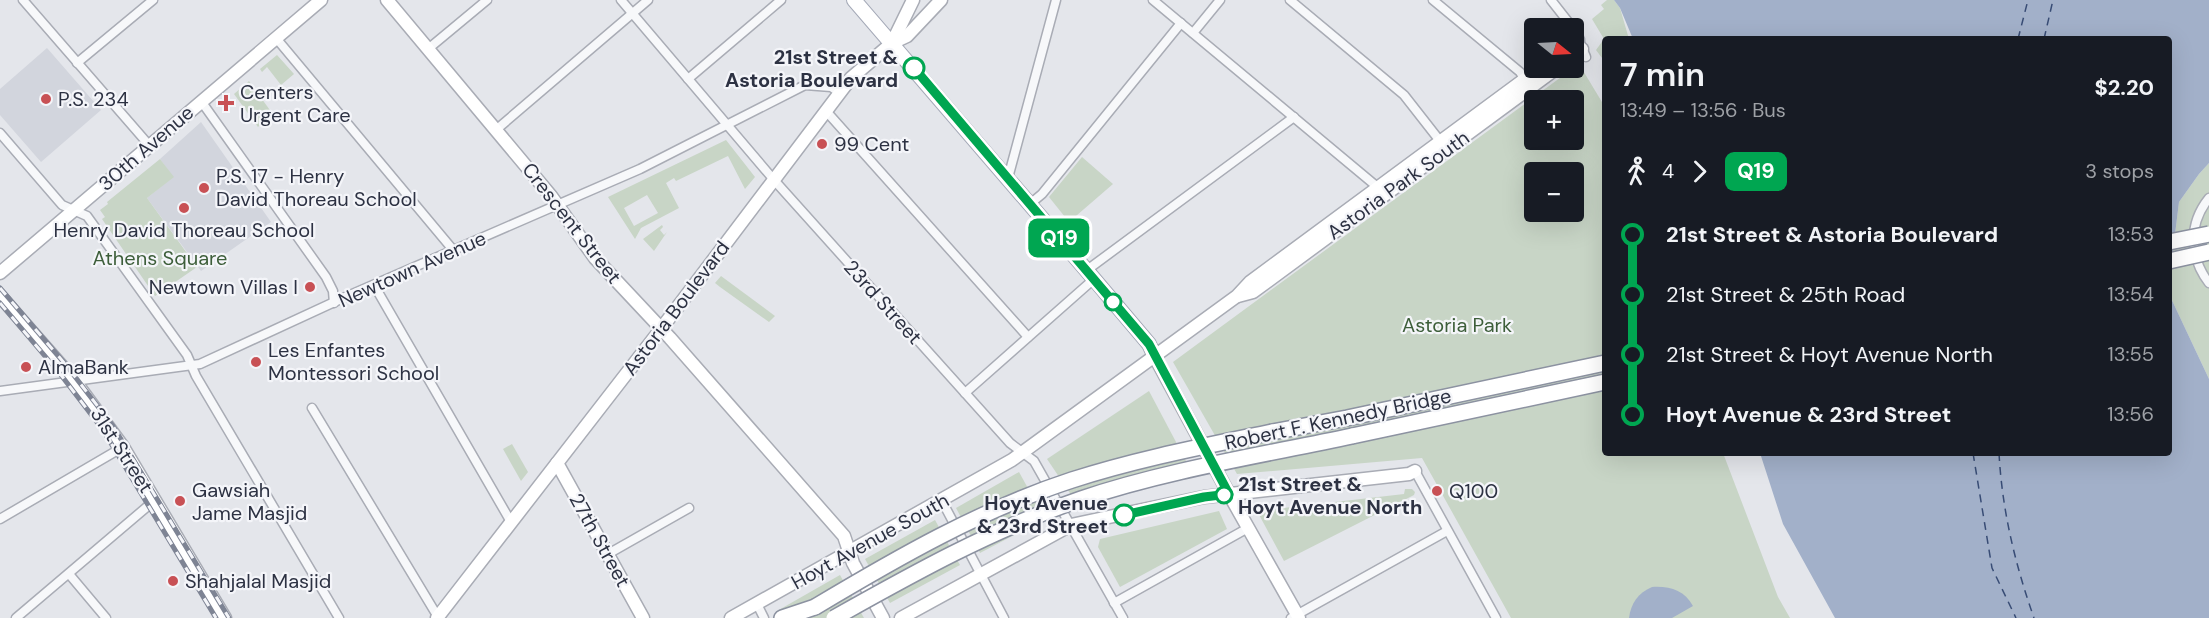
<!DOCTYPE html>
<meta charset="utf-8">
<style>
body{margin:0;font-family:"DM Sans",sans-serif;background:#242831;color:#f1f3f6;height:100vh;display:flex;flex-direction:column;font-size:22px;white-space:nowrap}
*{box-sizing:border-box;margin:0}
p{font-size:20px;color:#9ea1a6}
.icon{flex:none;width:33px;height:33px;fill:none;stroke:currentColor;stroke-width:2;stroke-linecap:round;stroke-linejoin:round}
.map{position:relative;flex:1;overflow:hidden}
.panel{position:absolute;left:1602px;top:36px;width:570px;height:420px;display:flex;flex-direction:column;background:#171b24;border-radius:6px;box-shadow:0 6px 24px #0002}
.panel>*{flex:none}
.badge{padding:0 12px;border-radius:9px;font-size:21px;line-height:39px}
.needle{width:39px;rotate:108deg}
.tools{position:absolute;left:1524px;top:18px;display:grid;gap:12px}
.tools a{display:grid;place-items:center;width:60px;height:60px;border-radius:6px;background:#171b24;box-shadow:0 6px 24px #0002;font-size:30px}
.map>.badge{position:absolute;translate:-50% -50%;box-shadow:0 0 0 3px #fff}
.legs{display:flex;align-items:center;gap:9px;height:66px;padding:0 18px;font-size:20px}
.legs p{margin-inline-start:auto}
.headline{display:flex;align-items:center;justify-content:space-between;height:102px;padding:0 18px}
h1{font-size:33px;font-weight:600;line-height:45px}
ul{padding:0 18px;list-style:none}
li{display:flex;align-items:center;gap:21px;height:60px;font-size:22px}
li i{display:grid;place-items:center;width:9px;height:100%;margin:0 8px;background:currentColor}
li i::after{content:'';width:15px;height:15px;margin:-8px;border:4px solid;border-radius:50%;background:#171b24}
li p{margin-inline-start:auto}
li:first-child i{background:linear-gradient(#0000 50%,currentColor 0)}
li:last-child i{background:linear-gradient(currentColor 50%,#0000 0)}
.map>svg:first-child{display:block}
</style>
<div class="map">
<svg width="2209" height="618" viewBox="0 0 2209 618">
<rect width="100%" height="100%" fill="#e4e6eb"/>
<g fill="#d2d5dd">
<path d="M47 48 101 110 41 162 0 115V89Z"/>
<path d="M201 122 271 222 201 271 147 198 173 177 160 159Z"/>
</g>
<g fill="#c8d5c6" fill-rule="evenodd">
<path d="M1607 0H1614L1620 8 1629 39H1605V62L1596 50 1604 39 1592 19 1604 9 1601 5Z"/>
<path d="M277 55 294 74 281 85 267 67 262 72 260 69Z"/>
<path d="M1579 64 1605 107V453H1723L1778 597 1790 618H1511L1422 458 1237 474 1173 362ZM1534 100H1574V140H1534ZM1534 172H1574V212H1534Z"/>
<path d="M249 81 272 113 258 127 234 94Z"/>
<path d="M726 140 755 177 745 189 728 156 676 181 674 178 666 183 679 208 641 228 635 239 608 197ZM647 195 658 213 634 226 624 208Z"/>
<path d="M1082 157 1113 184 1069 222 1049 197Z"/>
<path d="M160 159 174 177 147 198 197 267 155 296 102 219 105 217 100 210 108 204 107 202Z"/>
<path d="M2209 163V379L2169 294V283L2179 202 2199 174Z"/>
<path d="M662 225 663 227 660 230 664 235 667 232 654 251 643 239Z"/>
<path d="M721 276 775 316 769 322 720 287 715 283Z"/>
<path d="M1149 391 1194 476 1076 502 1047 459Z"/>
<path d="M512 444 528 472 521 481 503 449Z"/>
<path d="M1019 472 1045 519 980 553 956 508Z"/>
<path d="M1405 489H1412L1415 492 1414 495 1284 561 1257 511 1404 494Z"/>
<path d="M1219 511 1227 529 1120 587 1098 547 1100 539Z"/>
<path d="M935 520 960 565 890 603 865 559Z"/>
<path d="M840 575 864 618H781L777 611Z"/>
</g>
<g fill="#a2b0c9">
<path d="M1614 0H2209V163L2199 174 2179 202 2169 283V39H1633L1620 8Z"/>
<path d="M2169 294 2209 379V618H1835L1783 524 1760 453H2169Z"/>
<path d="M1652 587C1670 586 1684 590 1693 606L1672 618H1629C1631 603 1638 593 1652 587Z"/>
</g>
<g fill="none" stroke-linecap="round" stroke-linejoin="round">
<g stroke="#384c75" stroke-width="1.5" stroke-dasharray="8 6" stroke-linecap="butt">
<path d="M2018 39 2028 0"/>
<path d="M2044 39 2053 0"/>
<path d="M1973 453 1992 568 2016 618"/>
<path d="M1999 453C2002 510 2015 564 2034 618"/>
</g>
<defs>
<g id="street">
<path d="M23 0 149 145"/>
<path d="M621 0 774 180 1010 443 1034 461 1123 618"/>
<path d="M1153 0 1381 190"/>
<path d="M1290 0 1404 95 1440 141"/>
<path d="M1433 0 1520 72 1526 82"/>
<path d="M1551 0 1573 28"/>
<path d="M1574 29 1586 57"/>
<path d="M1193 33 1220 0"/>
<path d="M276 38 454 251"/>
<path d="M428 49 487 0"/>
<path d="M77 63 153 0"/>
<path d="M688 79 781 0"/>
<path d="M201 101 326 277 333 291 334 303"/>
<path d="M826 111 1028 337"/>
<path d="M497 129 648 0"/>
<path d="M0 133 62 205 87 216 187 355 196 376 339 618"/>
<path d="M1008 178 1056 0"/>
<path d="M2209 198C2188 224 2189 257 2209 283"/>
<path d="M1030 204 1042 194 1181 23"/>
<path d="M1087 270 1294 117"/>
<path d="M374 285 511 522"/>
<path d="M0 391 200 364 343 298 640 169 805 85 831 87 840 93"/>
<path d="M965 393 1094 279"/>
<path d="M312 408 438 617"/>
<path d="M1415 471 1496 618"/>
<path d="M942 501 1004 618"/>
<path d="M0 519 123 447"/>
<path d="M608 554 689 508"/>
<path d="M69 574 106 618"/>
<path d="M1114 603 1248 528"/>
<path d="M757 604 764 618"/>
<path d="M16 618 155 500"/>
<path d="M1291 618 1447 531"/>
</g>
<g id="secondary">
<path d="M387 0 551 196 595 258 670 338 844 536 853 563 883 618"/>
<path d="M892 43 907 36 941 0"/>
<path d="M1574 43 1578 40"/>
<path d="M1574 55 1582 49"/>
<path d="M0 273 321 0"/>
<path d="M0 296 74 380 123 447 225 618"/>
<path d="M1238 296 1253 292 1557 68"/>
<path d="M1155 357 1229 494 1299 618"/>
<path d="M557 463 643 618"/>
<path d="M437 618 661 329 851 78 892 43 913 0"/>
<path d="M731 618 1012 460 1237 296 1250 282 1540 68"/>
<path d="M901 618 1071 525 1204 497 1409 474 1415 471"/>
</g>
<path id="primary" d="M854 0 1094 279 1149 344 1155 357"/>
<g id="highway">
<path d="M1272 432 1347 418 1605 363"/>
<path d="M1352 436 1605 382"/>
<path d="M782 618 815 607"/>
</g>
</defs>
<use href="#street" stroke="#a9acb5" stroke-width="11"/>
<use href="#secondary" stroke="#a9acb5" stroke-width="15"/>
<use href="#primary" stroke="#a4a9b7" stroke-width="16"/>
<use href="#highway" stroke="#8c92a1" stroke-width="18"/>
<use href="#street" stroke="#f7f8fa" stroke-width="8"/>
<use href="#secondary" stroke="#fff" stroke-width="12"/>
<use href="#primary" stroke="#fff" stroke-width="14"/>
<use href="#highway" stroke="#fff" stroke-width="15"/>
<defs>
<g id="rail">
<path d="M0 288 66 365 113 426 229 618"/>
<path d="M0 303 61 375 103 430 216 618"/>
</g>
</defs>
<use href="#rail" stroke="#7e8494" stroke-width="5"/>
<use href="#rail" stroke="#f4f5f9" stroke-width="3" stroke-dasharray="9" stroke-linecap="butt"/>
<defs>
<g id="highway-bridge">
<path d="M2169 242 2209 234"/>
<path d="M2169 261 2209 252"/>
<path d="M815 607C897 558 980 510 1072 480 1137 459 1205 446 1272 432"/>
<path d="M834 618C914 573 993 529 1081 499 1167 470 1263 455 1352 436"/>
</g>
</defs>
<use href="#highway-bridge" stroke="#8c92a1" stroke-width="18" stroke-linecap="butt"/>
<use href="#highway-bridge" stroke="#fff" stroke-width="15"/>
</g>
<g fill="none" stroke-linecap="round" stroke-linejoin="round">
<defs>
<path id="line-1" d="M914 68 1149 344 1229 494 1204 497 1124 515"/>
</defs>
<use href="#line-1" stroke="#fff" stroke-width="14"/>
<use href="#line-1" stroke="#00a651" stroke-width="9"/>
</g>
<g fill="#fff" stroke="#00a651" stroke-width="3">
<circle cx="914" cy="68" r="10"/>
<circle cx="1113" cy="302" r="8"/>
<circle cx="1224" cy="495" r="8"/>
<circle cx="1124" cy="515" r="10"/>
</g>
<g fill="#c85155" stroke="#f4f5f9" stroke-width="2">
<circle cx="46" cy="99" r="6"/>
<path d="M223 94h6v6h6v6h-6v6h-6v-6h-6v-6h6z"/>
<circle cx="822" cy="144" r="6"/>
<circle cx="204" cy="188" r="6"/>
<circle cx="184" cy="208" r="6"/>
<circle cx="310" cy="287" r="6"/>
<circle cx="256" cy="362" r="6"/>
<circle cx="26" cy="367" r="6"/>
<circle cx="1437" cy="491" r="6"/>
<circle cx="180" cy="501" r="6"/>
<circle cx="173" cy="581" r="6"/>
</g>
<g text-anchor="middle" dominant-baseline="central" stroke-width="4.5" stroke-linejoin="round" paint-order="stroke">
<g font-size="20" font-weight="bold" fill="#2d3243" stroke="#f4f5f9" text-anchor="end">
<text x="898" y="57">21st Street &amp;<tspan x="898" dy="23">Astoria Boulevard</tspan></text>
<text x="1238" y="484" text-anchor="start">21st Street &amp;<tspan x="1238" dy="23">Hoyt Avenue North</tspan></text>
<text x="1108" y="503">Hoyt Avenue<tspan x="1108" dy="23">&amp; 23rd Street</tspan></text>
</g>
<g font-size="20" fill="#2d3243" stroke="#f4f5f9" text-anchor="start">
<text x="240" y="92">Centers<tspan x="240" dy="23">Urgent Care</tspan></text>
<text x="58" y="99">P.S. 234</text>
<text x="834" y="144">99 Cent</text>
<text x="216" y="176">P.S. 17 - Henry<tspan x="216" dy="23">David Thoreau School</tspan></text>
<text x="184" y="230" text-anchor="middle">Henry David Thoreau School</text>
<text x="298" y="287" text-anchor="end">Newtown Villas I</text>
<text x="268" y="350">Les Enfantes<tspan x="268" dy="23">Montessori School</tspan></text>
<text x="38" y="367">AlmaBank</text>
<text x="192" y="490">Gawsiah<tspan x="192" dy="23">Jame Masjid</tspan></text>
<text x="1449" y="491">Q100</text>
<text x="185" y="581">Shahjalal Masjid</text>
</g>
<g font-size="20" fill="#2d3243" stroke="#f4f5f9">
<text transform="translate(146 148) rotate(-41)">30th Avenue</text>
<text transform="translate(1398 185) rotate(-36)">Astoria Park South</text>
<text transform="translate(572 223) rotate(52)">Crescent Street</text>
<text transform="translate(412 269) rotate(-24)">Newtown Avenue</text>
<text transform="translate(883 302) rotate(48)">23rd Street</text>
<text transform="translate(676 308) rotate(-53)">Astoria Boulevard</text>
<text transform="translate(1338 419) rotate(-12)">Robert F. Kennedy Bridge</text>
<text transform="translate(122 450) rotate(57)">31st Street</text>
<text transform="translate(600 540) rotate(61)">27th Street</text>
<text transform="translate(870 541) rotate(-29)">Hoyt Avenue South</text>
</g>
<g font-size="20" fill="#3d5e3a" stroke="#f4f5f9">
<text x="160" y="258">Athens Square</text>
<text x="1457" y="325">Astoria Park</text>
</g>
</g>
</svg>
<div class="tools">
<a><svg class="needle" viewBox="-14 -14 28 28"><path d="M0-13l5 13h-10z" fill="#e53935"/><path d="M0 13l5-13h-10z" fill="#9ea1a6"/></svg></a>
<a>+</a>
<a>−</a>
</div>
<b class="badge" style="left:1059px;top:238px;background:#00a651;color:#fff">Q19</b>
<section class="panel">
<div class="headline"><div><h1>7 min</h1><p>13:49 – 13:56 · Bus</p></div><b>$2.20</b></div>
<div class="legs"><svg class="icon" aria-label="walk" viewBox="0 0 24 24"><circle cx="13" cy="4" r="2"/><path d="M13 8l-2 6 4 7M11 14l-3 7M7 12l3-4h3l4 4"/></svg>4<svg class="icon" aria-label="forward" viewBox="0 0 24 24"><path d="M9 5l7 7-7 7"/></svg><b class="badge" style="background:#00a651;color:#fff">Q19</b><p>3 stops</p></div>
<ul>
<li><i style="color:#00a651"></i><b>21st Street &amp; Astoria Boulevard</b><p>13:53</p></li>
<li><i style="color:#00a651"></i><span>21st Street &amp; 25th Road</span><p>13:54</p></li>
<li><i style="color:#00a651"></i><span>21st Street &amp; Hoyt Avenue North</span><p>13:55</p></li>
<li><i style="color:#00a651"></i><b>Hoyt Avenue &amp; 23rd Street</b><p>13:56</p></li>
</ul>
</section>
</div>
